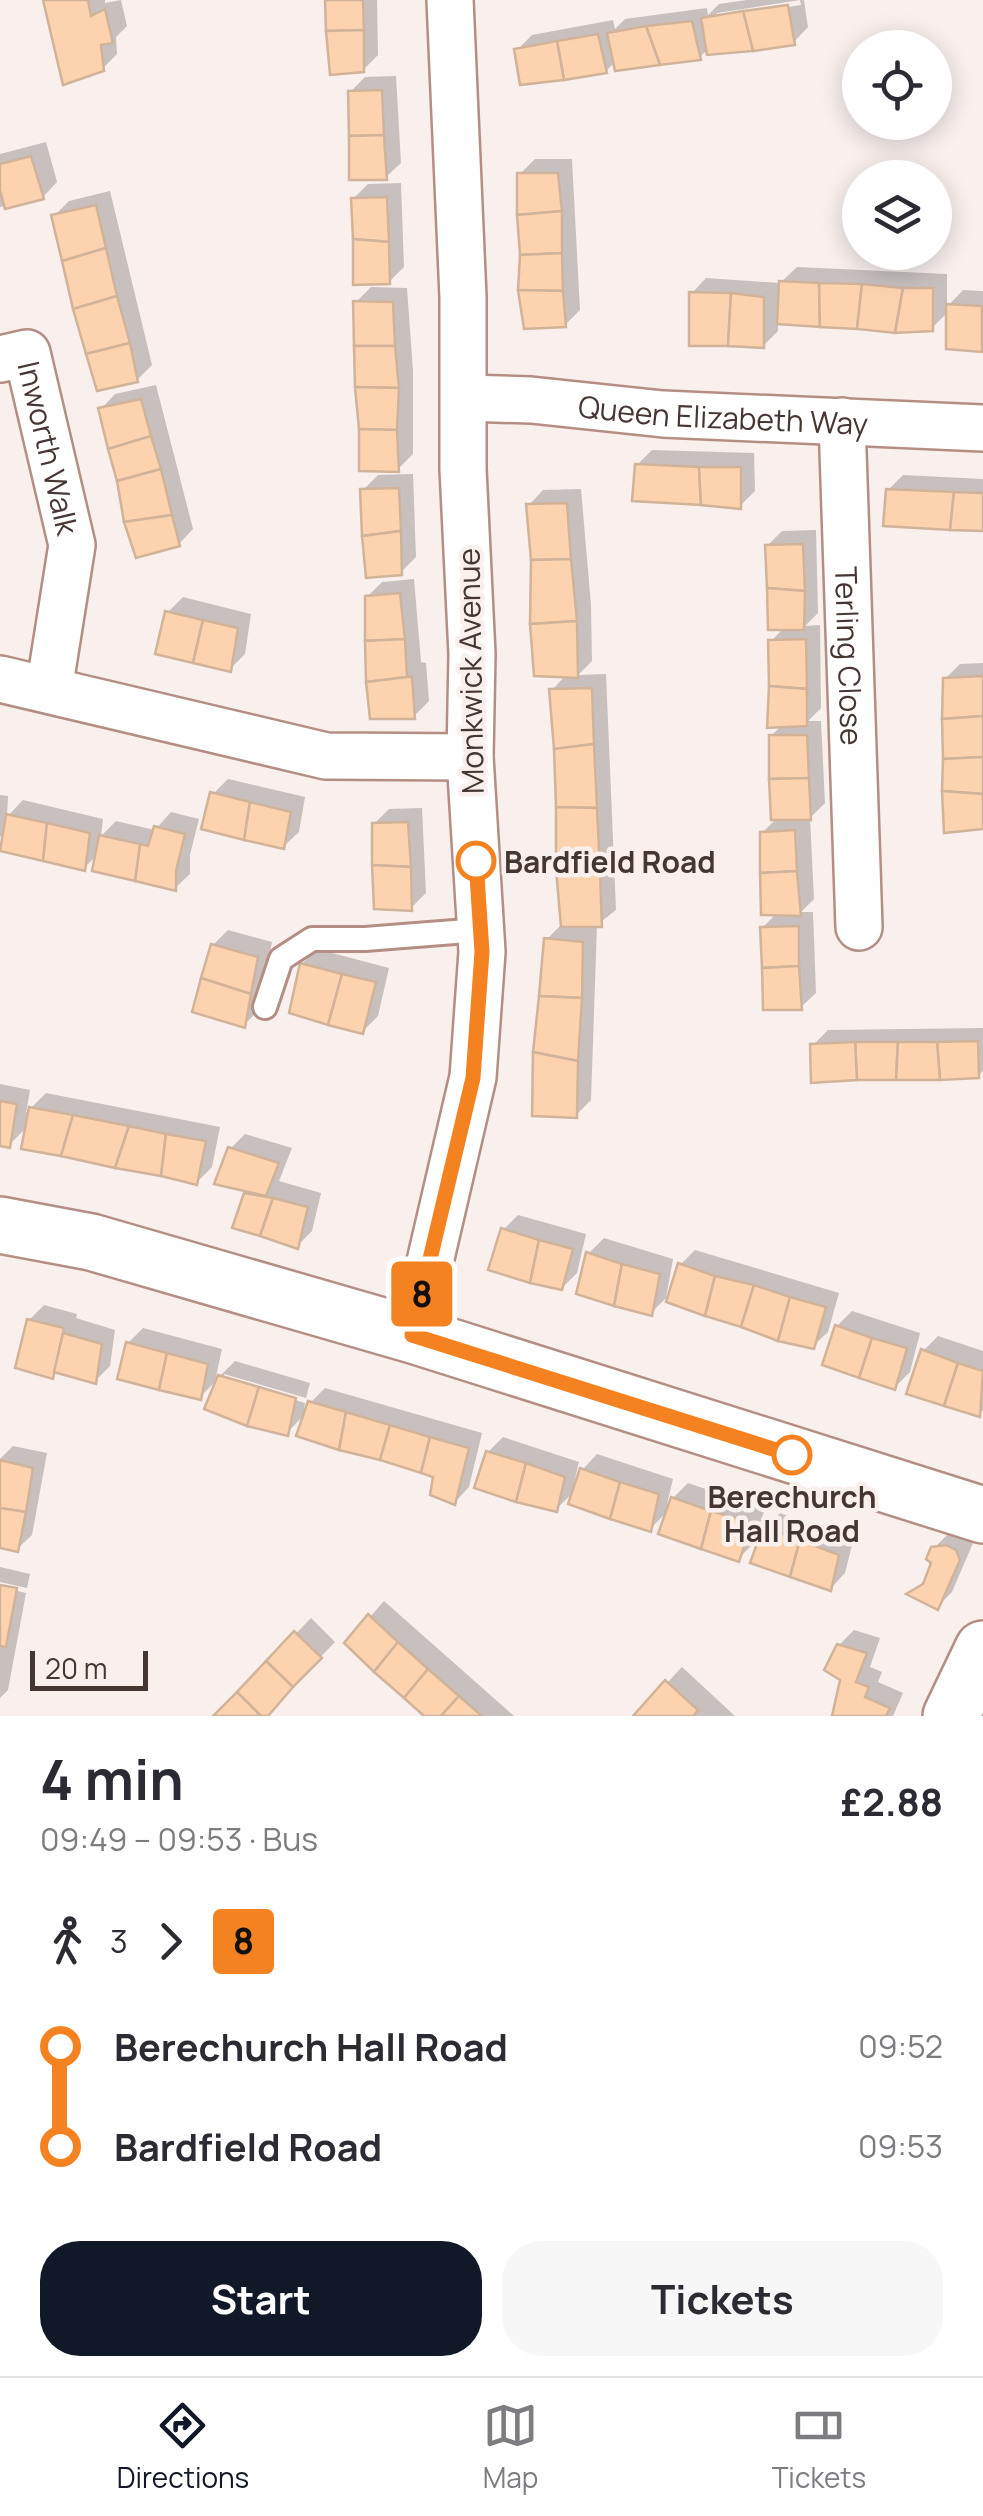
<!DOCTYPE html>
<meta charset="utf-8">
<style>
body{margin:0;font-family:Manrope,sans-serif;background:#f7f7f7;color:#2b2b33;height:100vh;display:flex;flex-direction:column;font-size:38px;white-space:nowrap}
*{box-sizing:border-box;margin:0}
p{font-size:32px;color:#7c7c81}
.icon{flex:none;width:55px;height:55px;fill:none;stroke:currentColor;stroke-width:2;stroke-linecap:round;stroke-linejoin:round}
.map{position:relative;height:1716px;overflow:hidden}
.drawer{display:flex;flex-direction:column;background:#fff;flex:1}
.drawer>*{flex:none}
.badge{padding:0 20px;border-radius:8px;font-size:35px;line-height:65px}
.fabs{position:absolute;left:842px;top:30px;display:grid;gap:20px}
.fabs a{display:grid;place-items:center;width:110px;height:110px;border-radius:50%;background:#fff;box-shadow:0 5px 25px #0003;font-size:50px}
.scale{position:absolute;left:30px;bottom:25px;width:118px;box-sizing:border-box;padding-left:10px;border:5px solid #463632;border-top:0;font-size:28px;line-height:35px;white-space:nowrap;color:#463632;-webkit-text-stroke:8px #f9f0ee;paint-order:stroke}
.map>.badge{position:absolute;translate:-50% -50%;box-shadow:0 0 0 5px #fff}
.legs{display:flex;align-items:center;gap:15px;height:110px;padding:0 40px;font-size:32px}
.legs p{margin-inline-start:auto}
.headline{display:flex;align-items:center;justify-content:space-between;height:170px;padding:0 40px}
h1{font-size:55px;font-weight:700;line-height:75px}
.button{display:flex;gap:20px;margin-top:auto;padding:20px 40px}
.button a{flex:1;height:115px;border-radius:40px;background:#111827;color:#fff;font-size:40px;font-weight:700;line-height:115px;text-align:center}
.button a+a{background:#f7f7f7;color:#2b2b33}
ul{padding:0 40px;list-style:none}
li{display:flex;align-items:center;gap:35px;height:100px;font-size:38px}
li i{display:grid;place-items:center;width:15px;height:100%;margin:0 12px;background:currentColor}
li i::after{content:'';width:25px;height:25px;margin:-12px;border:8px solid;border-radius:50%;background:#fff}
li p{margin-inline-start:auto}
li:first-child i{background:linear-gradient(#0000 50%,currentColor 0)}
li:last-child i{background:linear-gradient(currentColor 50%,#0000 0)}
.menu{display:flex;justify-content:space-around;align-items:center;height:140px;border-top:2px solid #e1e1e2;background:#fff;font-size:28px;color:#7c7c81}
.menu a{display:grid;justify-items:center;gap:5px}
.menu .active{color:#111827}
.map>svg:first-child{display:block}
</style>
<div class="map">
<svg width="983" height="1716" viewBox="0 0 983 1716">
<rect width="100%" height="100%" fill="#f9f0ee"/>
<g fill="#0003" fill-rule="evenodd">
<path d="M46 0H105V3L121 0 127 26 116 37 117 54 102 69Z"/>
<path d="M328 0H377L378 55 363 70Z"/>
<path d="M747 0H804L808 27 794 42 708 49 700 57 616 61 606 71 517 50 532 35 613 20 615 29 625 19 707 8 708 15 719 4ZM800 0 801 5 717 18V13Z"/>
<path d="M396 76 401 163 386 177 350 92 365 77Z"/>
<path d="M46 142 57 182 43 197 0 207V154Z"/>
<path d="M535 159H572L580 310 565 325 520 174Z"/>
<path d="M401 183 404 267 389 282 353 199 368 184Z"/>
<path d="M110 191 152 365 137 380 54 216 69 201Z"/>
<path d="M797 267 947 274V307L963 290 983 291V347L948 346V312L932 328 778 321V331L763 346 692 293 706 278 780 283Z"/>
<path d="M371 287 407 288 413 371V454L398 469 356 302Z"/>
<path d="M156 385 193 529 179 544 101 409 115 394Z"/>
<path d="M652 450 754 453 755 491 740 506 637 465Z"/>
<path d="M413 474 416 557 401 572 363 490 378 475Z"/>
<path d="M903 475 983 479V528L888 490Z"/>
<path d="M581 489 591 605 592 661 578 675 606 674 616 910 597 925 591 1100 576 1115 546 940 561 925 552 690 566 675 533 560 529 505 543 490Z"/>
<path d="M816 530 818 613 805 626 820 625 821 708 808 721H821L825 803 810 818 814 899 801 912H813L816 993 801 1007 762 928 777 913 762 833 778 817 771 736 783 724 771 641 784 628 767 546 782 531Z"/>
<path d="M414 579 421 662 426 663 429 701 414 716 367 597 382 582Z"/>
<path d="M183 597 251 614 245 654 230 669 168 612Z"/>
<path d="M983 663V826L945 679 960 664Z"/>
<path d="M228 779 305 797 299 832 284 846 213 794Z"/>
<path d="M0 795 8 796 7 817 23 800 103 819 101 836 116 821 155 830 171 812 199 819 190 855V874L175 888 98 854 84 868 5 832 0 837Z"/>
<path d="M422 808 426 893 411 908 374 824 389 809Z"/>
<path d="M228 930 272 942 259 1010 244 1025 213 945Z"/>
<path d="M317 949 389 968 378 1016 363 1031 302 964Z"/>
<path d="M983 1028V1071L978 1076 813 1045 828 1030Z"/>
<path d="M0 1084 30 1090 26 1113 46 1093 220 1127 212 1167 197 1182 28 1126 9 1145 0 1144Z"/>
<path d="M245 1134 292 1148 279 1181 321 1193 312 1231 297 1246 235 1226 247 1191 230 1149Z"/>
<path d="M518 1215 586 1234 577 1273 562 1288 503 1230Z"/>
<path d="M604 1238 673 1259 666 1298 651 1313 589 1253Z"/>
<path d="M695 1250 839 1293 828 1332 813 1346 680 1265Z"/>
<path d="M44 1305 77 1314 76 1318 115 1330 110 1366 95 1381 57 1371 52 1376 29 1320Z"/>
<path d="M852 1311 920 1333 910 1372 895 1387 837 1326Z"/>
<path d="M143 1328 222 1349 215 1381 235 1361 310 1383 306 1398 224 1374V1379L305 1403 304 1409 325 1388 482 1433 469 1487 455 1502 436 1476 306 1413 287 1433 220 1377 200 1397 128 1343Z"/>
<path d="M938 1336 983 1351V1410L979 1414 923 1351Z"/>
<path d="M503 1437 579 1462 574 1483 578 1484 583 1469 597 1454 673 1479 667 1504 688 1483 765 1509 753 1544 738 1559 669 1510 650 1529 576 1490 556 1509 488 1452Z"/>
<path d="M13 1446 47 1453 32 1535 17 1549 0 1546V1459Z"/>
<path d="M780 1513 853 1541 845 1573 831 1588 765 1528Z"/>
<path d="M962 1532 970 1535 973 1543 952 1592 937 1607 910 1593 929 1577 934 1562 933 1549 949 1533Z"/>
<path d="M0 1567 30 1574 27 1588 0 1582Z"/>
<path d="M0 1587 26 1593 8 1690 0 1698Z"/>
<path d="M384 1601 514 1716H429L347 1643Z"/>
<path d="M311 1618 335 1642 264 1716H216Z"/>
<path d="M854 1630 880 1638 870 1667 882 1672 878 1682 903 1693 893 1716H832L843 1678 839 1645Z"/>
<path d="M682 1667 735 1716H636Z"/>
</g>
<g fill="#fcd2af" stroke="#d1b39a" stroke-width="2.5">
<path d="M43 0H88L91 16 105 9 113 43 101 45 104 71 63 85Z"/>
<path d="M325 0H363L364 30 326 31Z"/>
<path d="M788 5 795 45 753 51 743 11Z"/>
<path d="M743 11 753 51 707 55 701 18Z"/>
<path d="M692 21 701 60 660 65 646 26Z"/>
<path d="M646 26 660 65 615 71 607 33Z"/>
<path d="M364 30V72L330 75 326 31Z"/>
<path d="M598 34 607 73 564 80 557 41Z"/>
<path d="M557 41 564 80 520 85 514 49Z"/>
<path d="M382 90 384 135 349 136 348 91Z"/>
<path d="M384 135 387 180H349V136Z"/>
<path d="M31 156 44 199 5 209 0 190V164Z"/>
<path d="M517 173H558L562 211 517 215Z"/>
<path d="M387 197 389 242 353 239 351 198Z"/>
<path d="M96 205 106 248 62 261 51 215Z"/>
<path d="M562 211V253L520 255 517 215Z"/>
<path d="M353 239 389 242 390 284 353 285Z"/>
<path d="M106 248 117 296 73 309 62 261Z"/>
<path d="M562 253 563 291 518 290 520 255Z"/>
<path d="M779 281 819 283 820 327 777 324Z"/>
<path d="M819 283 862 284 857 329 820 327Z"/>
<path d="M862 284 903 288 895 333 857 329Z"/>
<path d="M903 288H933V331L895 333Z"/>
<path d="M518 290 563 291 566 327 524 329Z"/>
<path d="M689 292 731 293 728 346H689Z"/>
<path d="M731 293 764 297V348L728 346Z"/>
<path d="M117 296 130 343 86 354 73 309Z"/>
<path d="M353 301 393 302 395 346H354Z"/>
<path d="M946 304 982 306V352L946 349Z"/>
<path d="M130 343 138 382 97 391 86 354Z"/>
<path d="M354 346H395L399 388 355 387Z"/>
<path d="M355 387 399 388 397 430 359 429Z"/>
<path d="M141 399 151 436 108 449 98 408Z"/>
<path d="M359 429 397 430 399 472 359 471Z"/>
<path d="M151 436 161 469 117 481 108 449Z"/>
<path d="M635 464 699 467 701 505 632 501Z"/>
<path d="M699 467H741V509L701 505Z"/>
<path d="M161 469 172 515 124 522 117 481Z"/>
<path d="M399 488 401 531 362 536 360 489Z"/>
<path d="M886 489 954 492 950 530 883 526Z"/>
<path d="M954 492 983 493V531L950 530Z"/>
<path d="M567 503 571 559 531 560 526 504Z"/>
<path d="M172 515 180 546 136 558 124 522Z"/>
<path d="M401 531 402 575 366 578 362 536Z"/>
<path d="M803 544 805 591 767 588 765 545Z"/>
<path d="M571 559 577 621 530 624 531 560Z"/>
<path d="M767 588 805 591 804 630H768Z"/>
<path d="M400 593 405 639 365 641V596Z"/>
<path d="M165 611 203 620 193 663 155 654Z"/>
<path d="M203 620 238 628 231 672 193 663Z"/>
<path d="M577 621 578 678 534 676 530 624Z"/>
<path d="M405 639 407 677 366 682 365 641Z"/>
<path d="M806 639 807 689 769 686 768 640Z"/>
<path d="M983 676V716L942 719 943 678Z"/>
<path d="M407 677H412L415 719H370L366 682Z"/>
<path d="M769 686 807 689V726L767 728Z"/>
<path d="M592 688 594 744 554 749 549 689Z"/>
<path d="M983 716V757L943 759 942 719Z"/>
<path d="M769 735H807L809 778 769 779Z"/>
<path d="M594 744 597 808 556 807 554 749Z"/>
<path d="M983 757V794L942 791 943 759Z"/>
<path d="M809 778 811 820H771L769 779Z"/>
<path d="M942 791 983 794V829L944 833Z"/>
<path d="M210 792 250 802 244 840 201 829Z"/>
<path d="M250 802 291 812 284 849 244 840Z"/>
<path d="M556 807 597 808 600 871 556 869Z"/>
<path d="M6 814 47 823 43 861 0 851Z"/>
<path d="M408 822 411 867 372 865V823Z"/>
<path d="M47 823 90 833 85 871 43 861Z"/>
<path d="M154 826 185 834 176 871V891L135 881 140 844 148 846Z"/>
<path d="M795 830 797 871 760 873V832Z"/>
<path d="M99 835 140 844 135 881 92 871Z"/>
<path d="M372 865 411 867 412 911 374 909Z"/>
<path d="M556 869 600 871 602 927H561Z"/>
<path d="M797 871 801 916 761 915 760 873Z"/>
<path d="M799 926V966L762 968 760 927Z"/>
<path d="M544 938 583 942 582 998 539 996Z"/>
<path d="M211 944 258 957 251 994 201 978Z"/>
<path d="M300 963 342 974 328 1025 289 1013Z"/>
<path d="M799 966 802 1010H763L762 968Z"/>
<path d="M342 974 376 982 363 1034 328 1025Z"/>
<path d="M201 978 251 994 245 1028 192 1012Z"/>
<path d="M539 996 582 998 578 1061 533 1052Z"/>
<path d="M978 1041 979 1078 940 1080 937 1042Z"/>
<path d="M855 1042H898L896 1080H857Z"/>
<path d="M855 1042 857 1080 811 1083 810 1044Z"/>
<path d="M898 1042H937L940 1080H896Z"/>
<path d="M533 1052 578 1061 577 1118 532 1116Z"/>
<path d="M0 1101 17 1104 10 1148 0 1146Z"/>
<path d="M29 1107 73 1115 61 1156 21 1149Z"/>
<path d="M73 1115 129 1126 115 1168 61 1156Z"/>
<path d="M129 1126 166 1134 161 1176 115 1168Z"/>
<path d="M166 1134 206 1141 197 1185 161 1176Z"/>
<path d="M228 1147 279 1163 266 1196 214 1184Z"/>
<path d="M244 1193 273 1198 260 1236 232 1228Z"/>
<path d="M273 1198 308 1207 298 1249 260 1236Z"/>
<path d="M501 1228 539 1240 530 1283 488 1270Z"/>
<path d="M539 1240 573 1249 562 1290 530 1283Z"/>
<path d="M586 1252 622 1264 614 1306 576 1294Z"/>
<path d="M678 1263 715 1276 705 1316 666 1302Z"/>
<path d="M622 1264 660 1274 652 1316 614 1306Z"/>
<path d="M715 1276 754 1285 741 1327 705 1316Z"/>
<path d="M754 1285 790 1297 778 1341 741 1327Z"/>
<path d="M790 1297 826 1307 814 1349 778 1341Z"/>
<path d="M27 1319 64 1328 53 1379 15 1368Z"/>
<path d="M835 1325 872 1338 859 1378 822 1365Z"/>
<path d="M63 1333 102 1344 96 1384 54 1372Z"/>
<path d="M872 1338 907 1348 895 1390 859 1378Z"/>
<path d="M126 1342 167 1353 159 1390 117 1379Z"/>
<path d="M921 1349 958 1363 944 1406 906 1394Z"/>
<path d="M167 1353 208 1364 201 1400 159 1390Z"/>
<path d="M958 1363 983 1371 980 1417 944 1406Z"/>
<path d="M218 1375 259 1387 247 1426 204 1409Z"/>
<path d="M259 1387 296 1398 288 1436 247 1426Z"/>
<path d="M308 1401 346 1412 339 1450 296 1436Z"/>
<path d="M346 1412 390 1425 380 1460 339 1450Z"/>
<path d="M390 1425 430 1437 421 1473 380 1460Z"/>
<path d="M430 1437 469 1448 455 1505 430 1495 433 1477 421 1473Z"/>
<path d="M486 1451 526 1463 516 1502 474 1488Z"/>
<path d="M0 1460 33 1468 26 1512 0 1508Z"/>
<path d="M526 1463 565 1477 557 1512 516 1502Z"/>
<path d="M580 1468 620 1482 610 1519 568 1504Z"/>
<path d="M620 1482 659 1494 651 1532 610 1519Z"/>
<path d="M671 1497 711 1511 701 1549 658 1534Z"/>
<path d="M0 1508 26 1512 18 1552 0 1548Z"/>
<path d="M711 1511 752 1523 739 1562 701 1549Z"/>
<path d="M763 1527 800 1540 790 1577 750 1563Z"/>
<path d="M800 1540 839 1555 831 1591 790 1577Z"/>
<path d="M946 1545 956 1550 960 1560 938 1610 906 1594 923 1584 931 1563 926 1559 931 1547Z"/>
<path d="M0 1585 17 1588 6 1647 0 1646Z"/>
<path d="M368 1614 398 1642 374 1672 344 1643Z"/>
<path d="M294 1631 322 1658 293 1687 266 1661Z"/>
<path d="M398 1642 428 1669 404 1698 374 1672Z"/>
<path d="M837 1644 867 1653 856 1682 869 1687 865 1697 890 1708 886 1716H832L840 1680 824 1670Z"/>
<path d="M266 1661 293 1687 268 1716H261L237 1692Z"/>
<path d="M428 1669 459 1696 441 1716H424L404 1698Z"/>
<path d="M665 1680 698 1710 693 1716H633Z"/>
<path d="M237 1692 261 1716H213Z"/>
<path d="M459 1696 482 1716H441Z"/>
</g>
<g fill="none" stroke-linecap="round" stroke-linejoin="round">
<defs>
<path id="service" d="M265 1007 281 959 312 939H365L480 930"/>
<g id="minor">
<path id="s1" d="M0 359 27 353 72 545 49 690"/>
<path id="s2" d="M464 398 531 400 663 414 983 428"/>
<path id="s3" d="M842 421 859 927"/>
<path d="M0 679 326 756 470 757"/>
<path d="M413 1335 473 1077 482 952 470 757 472 654 463 469V297L450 0"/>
</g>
<path id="tertiary" d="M0 1225 91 1242 413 1335 983 1515"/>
<path id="secondary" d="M951 1716 983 1649"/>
</defs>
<use href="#service" stroke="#b48e84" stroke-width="28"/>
<use href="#minor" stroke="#b48e84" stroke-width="50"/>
<use href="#tertiary" stroke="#b48e84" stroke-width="60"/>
<use href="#secondary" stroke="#b48e84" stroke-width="60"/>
<use href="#service" stroke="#fff" stroke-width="22"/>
<use href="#minor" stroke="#fff" stroke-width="45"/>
<use href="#tertiary" stroke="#fff" stroke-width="55"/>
<use href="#secondary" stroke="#fff" stroke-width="55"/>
</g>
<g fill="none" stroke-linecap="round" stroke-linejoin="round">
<defs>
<path id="line-1" d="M476 861 482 952 473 1078 412 1335 792 1455"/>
</defs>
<use href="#line-1" stroke="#fff" stroke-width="22"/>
<use href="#line-1" stroke="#f58220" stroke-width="15"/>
</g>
<g fill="#fff" stroke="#f58220" stroke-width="5">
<circle cx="476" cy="861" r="18"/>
<circle cx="792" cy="1455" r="18"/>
</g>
<g text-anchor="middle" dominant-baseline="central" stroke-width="9" stroke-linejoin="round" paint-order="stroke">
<g font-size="30" fill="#463632" stroke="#f9f0ee">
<text stroke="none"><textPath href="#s2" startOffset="260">Queen Elizabeth Way</textPath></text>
<text stroke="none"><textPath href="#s1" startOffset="125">Inworth Walk</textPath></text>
<text stroke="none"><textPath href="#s3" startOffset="235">Terling Close</textPath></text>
<text transform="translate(470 671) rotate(-91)">Monkwick Avenue</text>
</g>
<g font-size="30" font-weight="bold" fill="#463632" stroke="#f9f0ee" text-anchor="start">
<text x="504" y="861">Bardfield Road</text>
<text x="792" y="1496" text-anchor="middle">Berechurch<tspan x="792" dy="34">Hall Road</tspan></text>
</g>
</g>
</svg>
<div class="fabs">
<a><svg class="icon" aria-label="locate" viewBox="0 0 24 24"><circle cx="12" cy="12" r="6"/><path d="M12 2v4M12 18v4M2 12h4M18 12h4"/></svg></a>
<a><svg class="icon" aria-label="layers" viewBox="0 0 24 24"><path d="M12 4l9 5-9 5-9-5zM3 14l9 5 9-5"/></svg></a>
</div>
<div class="scale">20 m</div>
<b class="badge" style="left:422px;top:1294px;background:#f58220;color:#111">8</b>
</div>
<section class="drawer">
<div class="headline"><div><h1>4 min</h1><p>09:49 – 09:53 · Bus</p></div><b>£2.88</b></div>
<div class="legs"><svg class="icon" aria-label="walk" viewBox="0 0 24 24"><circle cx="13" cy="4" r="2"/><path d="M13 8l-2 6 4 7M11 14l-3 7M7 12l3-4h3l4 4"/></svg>3<svg class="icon" aria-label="forward" viewBox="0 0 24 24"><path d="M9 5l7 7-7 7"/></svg><b class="badge" style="background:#f58220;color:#111">8</b></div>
<ul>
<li><i style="color:#f58220"></i><b>Berechurch Hall Road</b><p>09:52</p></li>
<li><i style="color:#f58220"></i><b>Bardfield Road</b><p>09:53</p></li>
</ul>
<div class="button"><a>Start</a><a>Tickets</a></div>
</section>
<nav class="menu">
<a class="active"><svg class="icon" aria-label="directions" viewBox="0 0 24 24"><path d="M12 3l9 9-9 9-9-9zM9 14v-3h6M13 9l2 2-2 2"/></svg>Directions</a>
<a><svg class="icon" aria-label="map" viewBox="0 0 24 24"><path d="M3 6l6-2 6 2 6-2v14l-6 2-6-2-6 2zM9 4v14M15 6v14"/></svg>Map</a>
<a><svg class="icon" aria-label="tickets" viewBox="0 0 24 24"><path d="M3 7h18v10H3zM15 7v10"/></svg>Tickets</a>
</nav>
